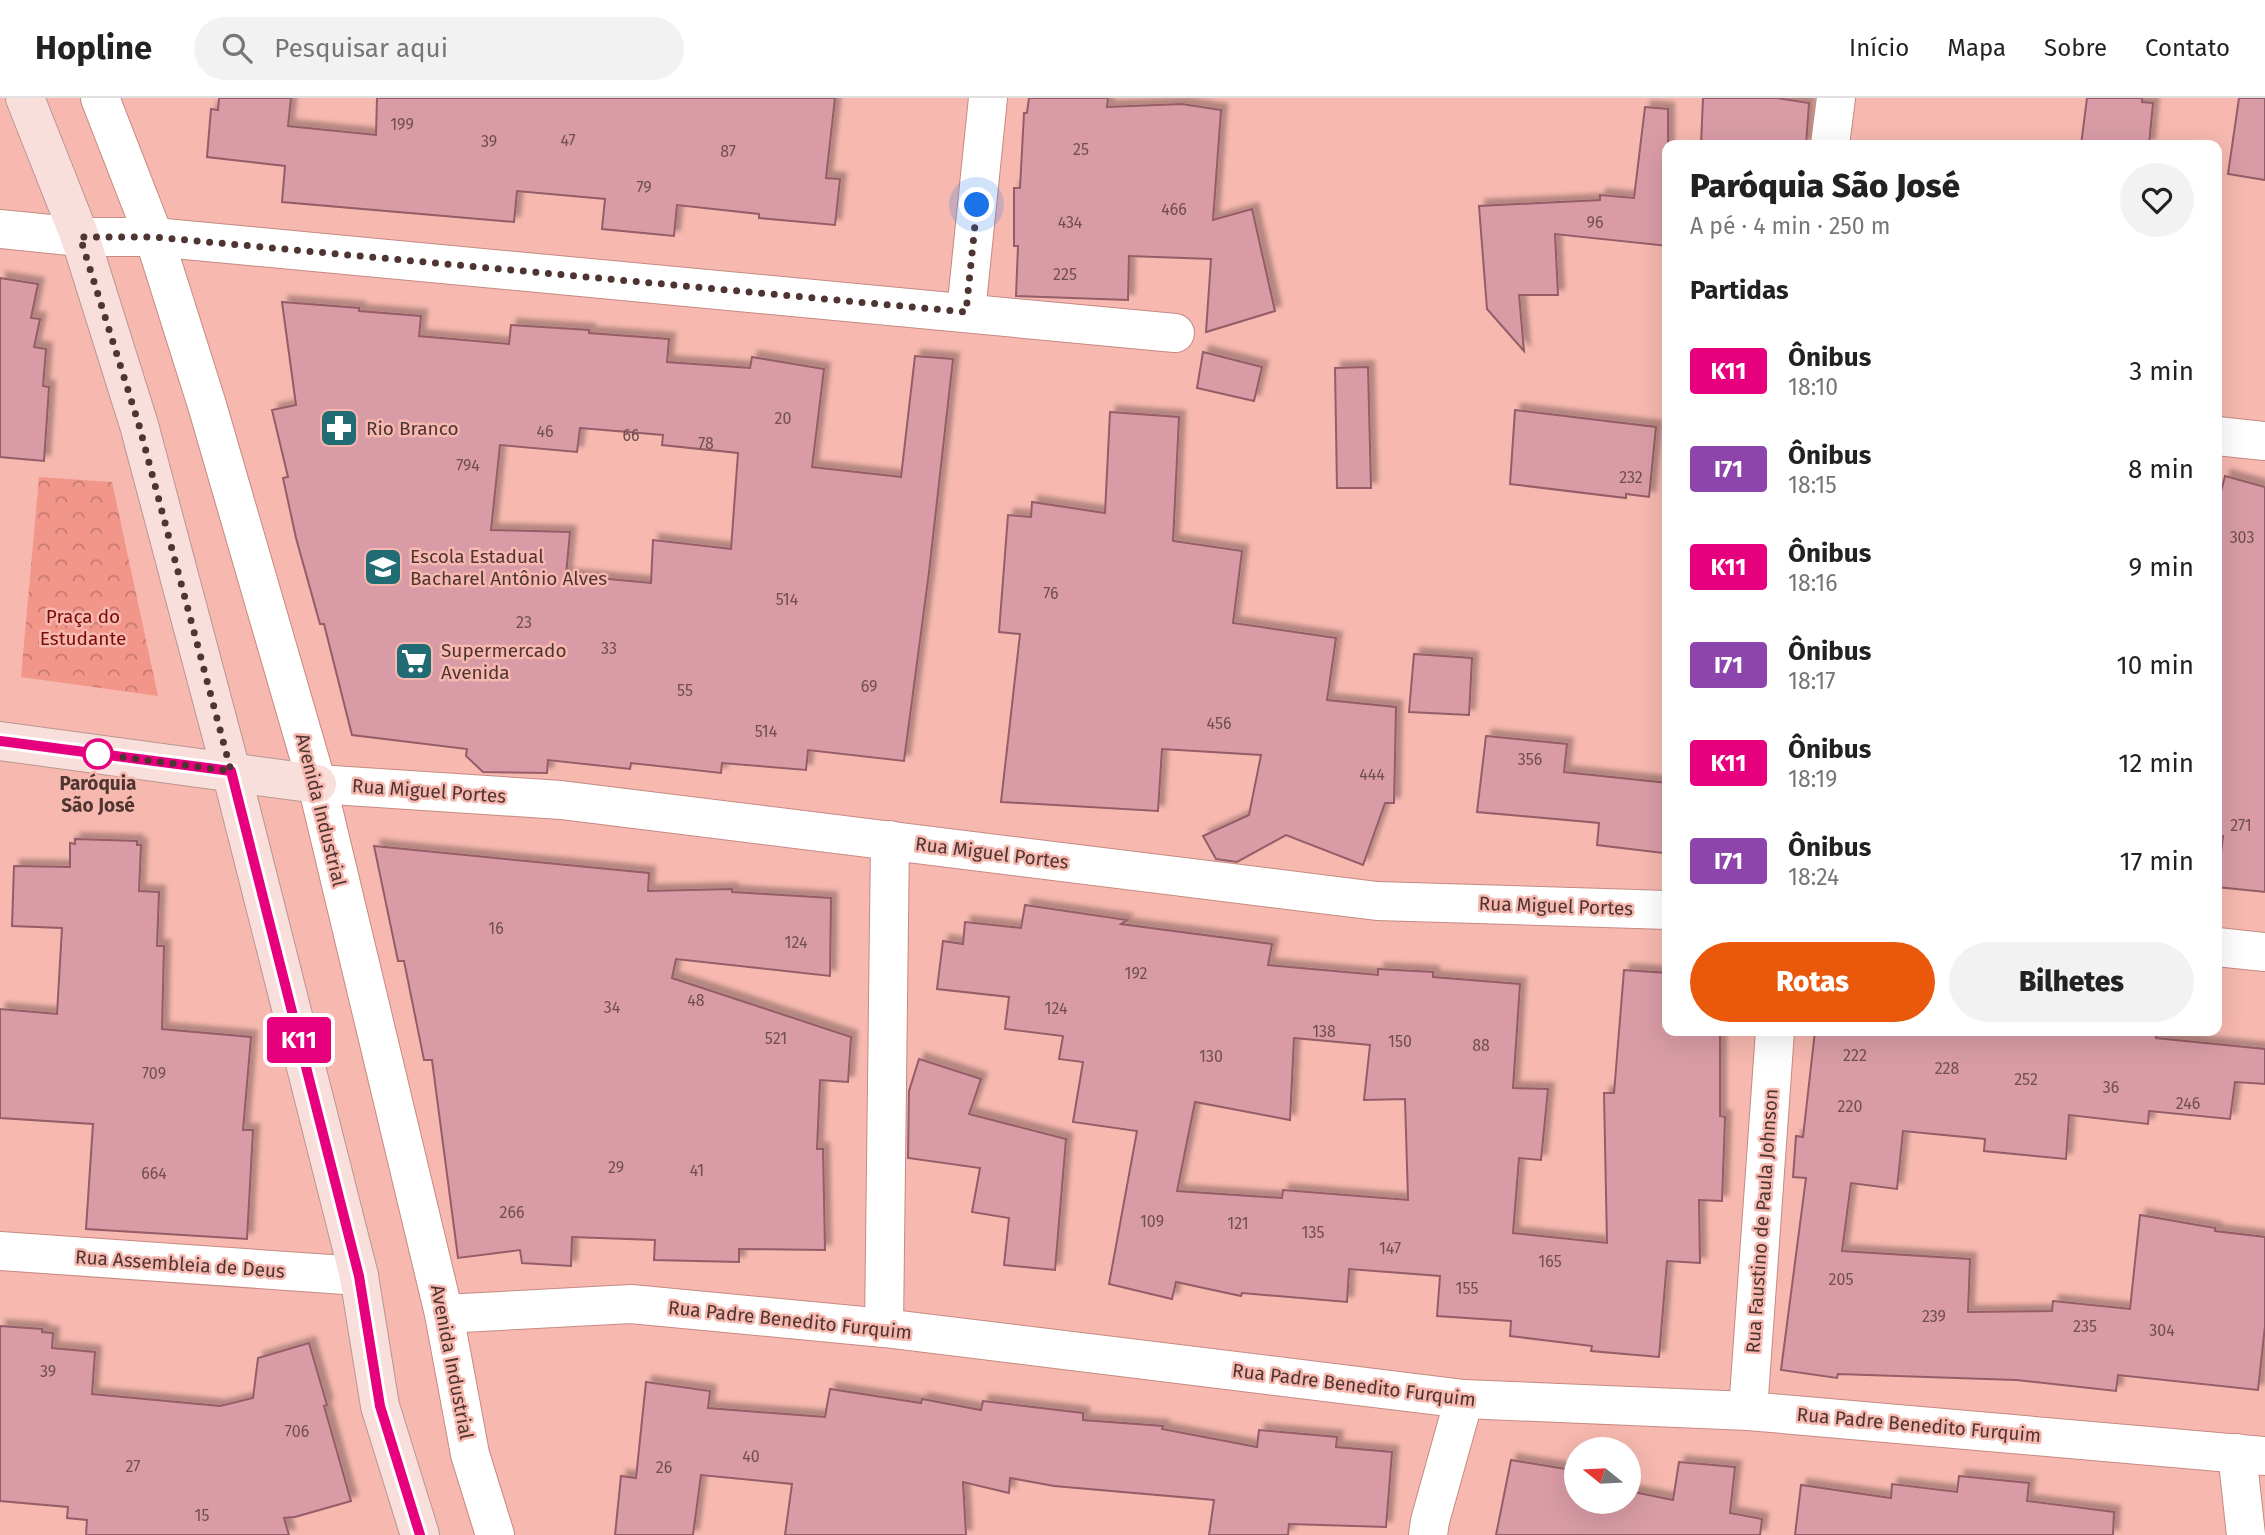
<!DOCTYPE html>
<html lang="pt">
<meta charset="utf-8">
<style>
body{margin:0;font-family:"Fira Sans",sans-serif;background:#f2f2f2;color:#222;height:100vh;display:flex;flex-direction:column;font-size:26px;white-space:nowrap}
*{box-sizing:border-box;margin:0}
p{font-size:23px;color:#767676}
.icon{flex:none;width:38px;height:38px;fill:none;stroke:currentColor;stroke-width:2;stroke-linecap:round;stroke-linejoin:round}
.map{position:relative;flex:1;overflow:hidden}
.side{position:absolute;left:1662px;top:42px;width:560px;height:896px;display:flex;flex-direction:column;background:#fff;border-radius:14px;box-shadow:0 7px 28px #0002}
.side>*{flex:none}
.badge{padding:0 14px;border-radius:5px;font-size:24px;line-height:46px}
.needle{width:46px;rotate:288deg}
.buttons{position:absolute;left:1564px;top:1339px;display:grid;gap:14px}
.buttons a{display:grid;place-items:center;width:77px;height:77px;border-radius:50%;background:#fff;box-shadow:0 7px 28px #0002;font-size:35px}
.you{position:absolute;width:35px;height:35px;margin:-18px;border:5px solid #fff;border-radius:50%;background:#1a73e8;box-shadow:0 0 0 10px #1a73e833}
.map>.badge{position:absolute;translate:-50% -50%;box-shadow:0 0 0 4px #fff}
h2{padding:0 28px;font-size:26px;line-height:63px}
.round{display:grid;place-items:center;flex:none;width:74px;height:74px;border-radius:37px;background:#f2f2f2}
.summary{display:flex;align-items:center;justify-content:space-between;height:119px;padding:0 28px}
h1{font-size:33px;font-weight:800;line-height:52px}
.button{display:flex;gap:14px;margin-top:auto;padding:14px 28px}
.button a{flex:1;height:80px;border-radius:42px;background:#ea580c;color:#fff;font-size:28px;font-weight:800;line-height:80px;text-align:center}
.button a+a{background:#f2f2f2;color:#222}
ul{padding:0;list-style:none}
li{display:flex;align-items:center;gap:21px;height:98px;padding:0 28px}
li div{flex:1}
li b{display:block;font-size:26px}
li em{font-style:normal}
li .badge{min-width:77px;font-weight:700;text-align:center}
header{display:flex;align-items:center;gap:42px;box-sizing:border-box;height:98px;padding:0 35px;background:#fff;border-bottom:2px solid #e0e0e0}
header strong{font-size:33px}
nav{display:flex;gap:38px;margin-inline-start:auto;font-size:24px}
.search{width:490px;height:63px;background:#f2f2f2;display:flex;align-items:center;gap:18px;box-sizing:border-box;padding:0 24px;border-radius:38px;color:#767676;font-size:26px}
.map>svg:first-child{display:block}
</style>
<header>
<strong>Hopline</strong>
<div class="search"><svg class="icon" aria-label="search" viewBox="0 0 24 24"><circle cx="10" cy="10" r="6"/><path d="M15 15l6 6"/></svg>Pesquisar aqui</div>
<nav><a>Início</a><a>Mapa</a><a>Sobre</a><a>Contato</a></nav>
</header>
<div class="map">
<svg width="2265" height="1437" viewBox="0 0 2265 1437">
<defs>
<pattern id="park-crowns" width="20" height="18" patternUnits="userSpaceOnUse" patternTransform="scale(1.75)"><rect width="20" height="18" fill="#f2968a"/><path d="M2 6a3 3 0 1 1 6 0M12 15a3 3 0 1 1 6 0" fill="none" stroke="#c67b71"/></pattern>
<filter id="shadow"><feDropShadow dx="6" dy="-6" stdDeviation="2" flood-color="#0004"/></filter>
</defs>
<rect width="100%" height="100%" fill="#f6b8af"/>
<path fill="url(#park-crowns)" d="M39 379 112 384 158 598 21 579Z"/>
<g fill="#d99ca6" stroke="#945d67" stroke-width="2" fill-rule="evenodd" filter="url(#shadow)">
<path d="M219 0H291L288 28 376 37 377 0H835L826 80 840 81 835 127 759 120V116L677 107 674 138 602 131 605 101 517 93 514 124 282 104 285 68 207 59 211 11 218 12Z"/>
<path d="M1029 0H1108L1107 9 1182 6 1221 12 1213 122 1252 111 1275 213 1206 234 1211 161 1129 158 1128 202 1016 198 1018 148H1014V90H1020L1024 15H1027Z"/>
<path d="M1703 0H1777L1809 5 1806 47H1701Z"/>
<path d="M2087 0H2142V4L2153 5 2149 47H2081Z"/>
<path d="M2239 0H2265V82L2228 76Z"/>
<path d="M1645 9 1668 11V148L1555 136 1558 197H1519L1524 253 1487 211 1479 108 1600 102V97L1634 100Z"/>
<path d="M0 180 38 186 31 220 40 221 34 249 46 251 43 288 49 289 44 363 0 359Z"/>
<path d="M282 204 359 210V213L421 218 419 238 509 246 511 227 589 232V235L669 241 667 264 750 270 752 259 824 271 812 369 901 379 915 258 953 261 929 474 904 663 808 652 806 672 722 665 721 675 631 665 630 671 548 662 547 675 483 674 466 658 467 651 352 637 324 526H320L296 440 283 380 288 379 272 312 296 307ZM580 330 663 337 662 347 738 355 731 451 653 442 651 485 566 477 570 434 491 432 500 347 577 354Z"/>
<path d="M1203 254 1262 269 1254 303 1197 290Z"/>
<path d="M1368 269 1371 390H1337L1335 270Z"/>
<path d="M1515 312 1656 329 1649 399 1626 396V400L1510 386Z"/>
<path d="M1110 314 1179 319 1173 443 1242 453 1233 525 1336 540 1327 602 1396 609 1394 705H1385L1363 767 1286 737 1237 764 1216 761 1203 738 1249 717 1261 657 1162 651 1158 713 1001 704 1020 536 999 534 1008 417 1031 419 1032 404 1105 415Z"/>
<path d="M2225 378 2265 389V794L2217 789 2223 738H2217V409Z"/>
<path d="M1414 556 1472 560 1469 617 1409 614Z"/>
<path d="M1486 638 1567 646 1564 674 1668 685V745L1665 744 1663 755 1597 747 1599 725 1477 714Z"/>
<path d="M75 741 137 743V747H141L139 793 159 794 157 848H164L162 931 251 939 243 1032H253L247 1141 86 1131 93 1026 0 1020V911L57 916 62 830 12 828 14 768 70 769V745L75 746Z"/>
<path d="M374 748 649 775 648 793 732 791V794L831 800 830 878 676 861 672 880 851 939 848 984 820 982 817 1051H823L825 1152 739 1151V1164L654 1162 655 1142 572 1139 571 1168 522 1165 520 1152 458 1160 432 962H424L404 863H398Z"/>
<path d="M1025 807 1127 822 1121 826 1272 846 1268 867 1378 877V871L1433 874V879L1520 886 1513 990 1548 991 1541 1062 1519 1060 1513 1135 1607 1145 1604 995H1614L1624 872 1668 875V933H1720V1018L1725 1019 1722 1103 1699 1102 1700 1165 1667 1163 1659 1259 1591 1253 1592 1248 1510 1238 1511 1223 1437 1218 1440 1178 1349 1171 1347 1204 1242 1195 1241 1198 1176 1184 1172 1201 1109 1186 1137 1033 1073 1024 1083 964 1059 961 1063 938 1005 931 1009 899 937 891 943 843 963 846 965 824 1021 830ZM1294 940 1370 947 1364 1002 1405 1001 1408 1102 1283 1092 1282 1100 1177 1093 1195 1004 1290 1022Z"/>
<path d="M1815 933H2125L2156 936V940L2265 951V986L2235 984 2230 1021 2149 1013 2148 1026 2069 1017 2066 1061 1984 1053 1985 1041 1903 1033 1897 1091 1851 1085 1842 1153 1970 1161 1968 1214 2052 1213 2053 1203 2130 1211 2140 1117 2215 1130V1133L2265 1139V1228L2258 1292 2118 1277 2116 1293 2016 1282 1838 1276 1837 1280 1781 1272 1806 1080 1793 1079 1796 1038 1803 1039Z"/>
<path d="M919 961 981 981 969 1016 1066 1041 1055 1172 1004 1167 1009 1120 972 1114 980 1070 908 1060 909 993Z"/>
<path d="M0 1228 42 1231V1234L53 1235 52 1250 95 1254 92 1296 220 1308 253 1300 258 1260 309 1245 327 1307 324 1308 351 1403 295 1419 284 1420 289 1437H86L87 1422 67 1420 68 1409 0 1403Z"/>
<path d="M646 1284 710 1293 708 1310 825 1319 830 1291 921 1305 922 1301 981 1312 983 1303 1083 1315V1322L1163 1328 1162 1331 1257 1349 1259 1332 1337 1339 1336 1349 1392 1354 1386 1429 1289 1426 1288 1437H1209L1214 1402 1054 1388 1010 1380 1009 1395 963 1384 966 1437H785L792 1386 701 1377 693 1437H615L621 1378 636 1380Z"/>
<path d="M1511 1362 1572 1372 1570 1380 1577 1381V1404H1629V1393L1673 1402 1679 1364 1735 1369 1730 1415 1762 1421 1760 1437H1496Z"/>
<path d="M1959 1378 2029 1385 2027 1403 2114 1414 2113 1437H1795L1801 1387 1891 1400 1892 1386 1957 1394Z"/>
</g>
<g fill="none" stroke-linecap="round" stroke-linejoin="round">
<defs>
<g id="minor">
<path d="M100 0 154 139 207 307 317 686 444 1216 470 1356 495 1437"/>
<path d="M1830 47 1836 0"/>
<path d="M0 131 80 139H154L1175 235"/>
<path d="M966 214 988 0"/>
<path d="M2217 338 2265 343"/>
<path d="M317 686 561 702 1377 803 1668 812"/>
<path d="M2217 849 2265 854"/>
<path d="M0 1153 359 1178"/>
<path d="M444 1216 631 1206 884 1230 1464 1301 1748 1313 2265 1358"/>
<path d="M884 1230 890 742"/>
<path d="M1748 1313 1775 933"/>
<path d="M2237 1355 2246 1437"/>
<path d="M1428 1437 1430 1423 1464 1301"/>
</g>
<g id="major">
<path d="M25 0 80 139 139 327 231 673 359 1178 380 1308 420 1437"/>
<path d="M0 643 317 686"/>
</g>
</defs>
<use href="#minor" stroke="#c58a82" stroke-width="40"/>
<use href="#major" stroke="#ba9691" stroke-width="40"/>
<use href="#minor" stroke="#fff" stroke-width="38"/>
<use href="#major" stroke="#f8dfdc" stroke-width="38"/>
</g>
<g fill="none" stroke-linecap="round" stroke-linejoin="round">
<defs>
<path id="line" d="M0 643 231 673 359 1178 380 1308 420 1437"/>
</defs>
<use href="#line" stroke="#fff" stroke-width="16"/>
<use href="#line" stroke="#e6007e" stroke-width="10"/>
<path stroke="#4e3532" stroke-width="7" stroke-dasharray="0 12.6" d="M98 656 231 673 139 327 80 139H154L966 214 977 107"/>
</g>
<defs>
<symbol id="pharmacy-square" viewBox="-11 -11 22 22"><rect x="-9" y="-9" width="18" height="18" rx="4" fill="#216b75" stroke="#f6b8af"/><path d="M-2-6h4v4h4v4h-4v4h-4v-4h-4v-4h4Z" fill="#fff"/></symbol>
<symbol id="school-square" viewBox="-11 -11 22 22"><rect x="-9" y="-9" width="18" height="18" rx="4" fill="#216b75" stroke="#f6b8af"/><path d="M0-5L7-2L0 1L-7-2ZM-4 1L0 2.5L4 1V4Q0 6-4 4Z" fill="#fff"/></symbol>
<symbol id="supermarket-square" viewBox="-11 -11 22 22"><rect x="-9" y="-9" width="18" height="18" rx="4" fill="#216b75" stroke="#f6b8af"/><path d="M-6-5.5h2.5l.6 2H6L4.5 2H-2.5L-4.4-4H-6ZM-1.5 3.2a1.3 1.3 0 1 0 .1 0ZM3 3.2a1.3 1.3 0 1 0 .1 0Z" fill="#fff"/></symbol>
</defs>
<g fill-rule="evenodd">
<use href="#pharmacy-square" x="317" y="308" width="44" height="44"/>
<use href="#school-square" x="361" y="447" width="44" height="44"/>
<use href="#supermarket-square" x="392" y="541" width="44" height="44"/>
</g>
<circle fill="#fff" stroke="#e6007e" stroke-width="3.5" cx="98" cy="656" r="14"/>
<g text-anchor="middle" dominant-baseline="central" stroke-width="5" stroke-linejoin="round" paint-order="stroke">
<g font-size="16" fill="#714f4f">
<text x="402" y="26">199</text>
<text x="568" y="42">47</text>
<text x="489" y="43">39</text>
<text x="1081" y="51">25</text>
<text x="728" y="53">87</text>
<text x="644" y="89">79</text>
<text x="1174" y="111">466</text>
<text x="1070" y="124">434</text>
<text x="1595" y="124">96</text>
<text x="1065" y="176">225</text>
<text x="783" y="320">20</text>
<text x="545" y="333">46</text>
<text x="631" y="337">66</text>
<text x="706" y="345">78</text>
<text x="468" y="367">794</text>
<text x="1631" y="379">232</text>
<text x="2242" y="439">303</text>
<text x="1051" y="495">76</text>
<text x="787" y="501">514</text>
<text x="524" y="524">23</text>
<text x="609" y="550">33</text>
<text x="869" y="588">69</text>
<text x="685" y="592">55</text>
<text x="1219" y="625">456</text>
<text x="766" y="633">514</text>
<text x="1530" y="661">356</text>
<text x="1372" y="676">444</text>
<text x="2241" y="727">271</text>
<text x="496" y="830">16</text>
<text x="796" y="844">124</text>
<text x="1136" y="875">192</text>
<text x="696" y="902">48</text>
<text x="612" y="909">34</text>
<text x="1056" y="910">124</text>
<text x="1324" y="933">138</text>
<text x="776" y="940">521</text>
<text x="1400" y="943">150</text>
<text x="1481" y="947">88</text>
<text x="1855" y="957">222</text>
<text x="1211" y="958">130</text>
<text x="1947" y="970">228</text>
<text x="154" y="975">709</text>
<text x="2026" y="981">252</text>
<text x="2111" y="989">36</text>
<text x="2188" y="1005">246</text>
<text x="1850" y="1008">220</text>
<text x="616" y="1069">29</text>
<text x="697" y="1072">41</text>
<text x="154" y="1075">664</text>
<text x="512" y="1114">266</text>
<text x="1152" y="1123">109</text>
<text x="1238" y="1125">121</text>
<text x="1313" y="1134">135</text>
<text x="1390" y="1150">147</text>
<text x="1550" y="1163">165</text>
<text x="1841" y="1181">205</text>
<text x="1467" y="1190">155</text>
<text x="1934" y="1218">239</text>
<text x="2085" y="1228">235</text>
<text x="2162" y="1232">304</text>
<text x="48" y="1273">39</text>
<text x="297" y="1333">706</text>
<text x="751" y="1358">40</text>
<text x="133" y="1368">27</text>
<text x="664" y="1369">26</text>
<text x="202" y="1417">15</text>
</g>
<g font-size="19" fill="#4e3532" stroke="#f6b8af" text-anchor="start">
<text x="366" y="330">Rio Branco</text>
<text x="410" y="458">Escola Estadual<tspan x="410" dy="22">Bacharel Antônio Alves</tspan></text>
<text x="441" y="552">Supermercado<tspan x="441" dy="22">Avenida</tspan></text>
</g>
<g font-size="19" fill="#7b0c0d" stroke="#f6b8af">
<text x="83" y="518">Praça do<tspan x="83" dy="22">Estudante</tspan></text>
</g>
<g font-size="19" font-weight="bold" fill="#4e3532" stroke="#f6b8af">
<text x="98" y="685">Paróquia<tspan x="98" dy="22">São José</tspan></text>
</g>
<g font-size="19" fill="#4e3532" stroke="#f6b8af">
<text transform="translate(429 693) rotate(4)">Rua Miguel Portes</text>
<text transform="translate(321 712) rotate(76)">Avenida Industrial</text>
<text transform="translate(992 755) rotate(7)">Rua Miguel Portes</text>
<text transform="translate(1556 808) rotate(2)">Rua Miguel Portes</text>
<text transform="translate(1762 1123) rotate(-86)">Rua Faustino de Paula Johnson</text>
<text transform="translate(180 1166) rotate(4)">Rua Assembleia de Deus</text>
<text transform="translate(790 1222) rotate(6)">Rua Padre Benedito Furquim</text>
<text transform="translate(452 1264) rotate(79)">Avenida Industrial</text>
<text transform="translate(1354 1287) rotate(7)">Rua Padre Benedito Furquim</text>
<text transform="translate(1919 1327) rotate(5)">Rua Padre Benedito Furquim</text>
</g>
</g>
</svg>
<div class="buttons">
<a><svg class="needle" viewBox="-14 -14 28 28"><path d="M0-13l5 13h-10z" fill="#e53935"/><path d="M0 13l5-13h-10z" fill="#767676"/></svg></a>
</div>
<div class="you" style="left:977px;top:107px"></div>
<b class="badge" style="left:299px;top:942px;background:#e6007e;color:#fff">K11</b>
<section class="side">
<div class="summary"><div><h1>Paróquia São José</h1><p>A pé · 4 min · 250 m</p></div><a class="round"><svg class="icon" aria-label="heart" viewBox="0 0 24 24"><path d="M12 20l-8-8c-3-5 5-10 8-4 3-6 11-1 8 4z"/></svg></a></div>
<h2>Partidas</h2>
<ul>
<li><span class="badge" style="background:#e6007e;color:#fff">K11</span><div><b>Ônibus</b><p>18:10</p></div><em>3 min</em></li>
<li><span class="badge" style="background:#8e44ad;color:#fff">I71</span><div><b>Ônibus</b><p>18:15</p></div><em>8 min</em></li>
<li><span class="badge" style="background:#e6007e;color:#fff">K11</span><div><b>Ônibus</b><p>18:16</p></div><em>9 min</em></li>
<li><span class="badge" style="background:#8e44ad;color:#fff">I71</span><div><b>Ônibus</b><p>18:17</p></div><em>10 min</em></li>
<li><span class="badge" style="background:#e6007e;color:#fff">K11</span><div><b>Ônibus</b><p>18:19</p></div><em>12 min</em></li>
<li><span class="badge" style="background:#8e44ad;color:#fff">I71</span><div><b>Ônibus</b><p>18:24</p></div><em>17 min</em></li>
</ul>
<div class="button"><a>Rotas</a><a>Bilhetes</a></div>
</section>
</div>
